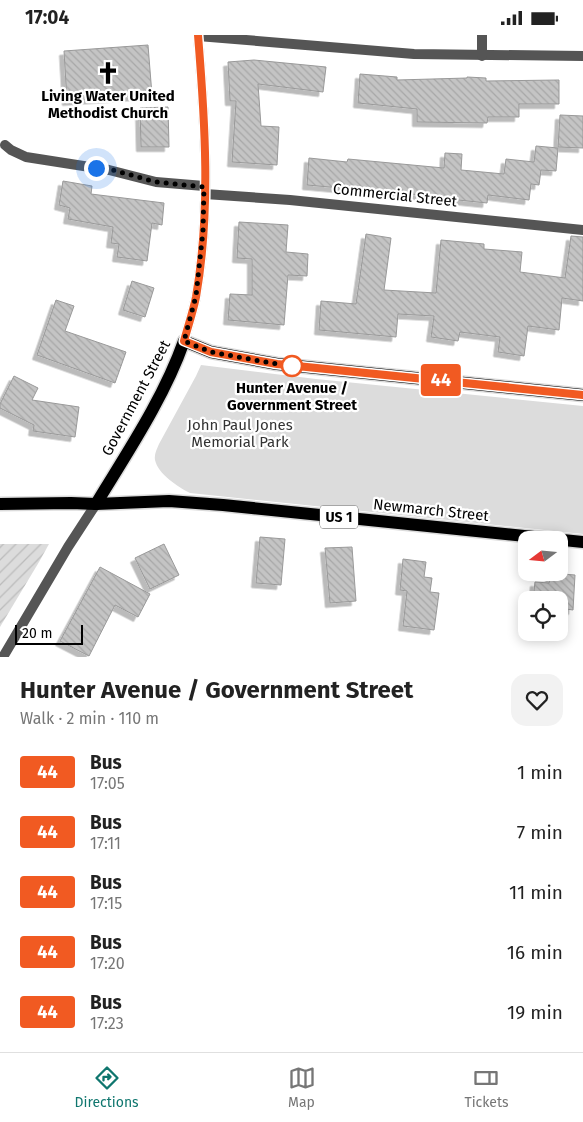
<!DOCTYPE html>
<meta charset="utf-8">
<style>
body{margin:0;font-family:"Fira Sans",sans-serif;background:#f2f2f2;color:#222;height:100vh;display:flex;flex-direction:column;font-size:19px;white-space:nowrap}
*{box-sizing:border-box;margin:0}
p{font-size:16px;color:#767676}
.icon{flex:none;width:28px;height:28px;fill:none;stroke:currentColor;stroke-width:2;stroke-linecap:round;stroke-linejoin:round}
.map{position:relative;height:622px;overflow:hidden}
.sheet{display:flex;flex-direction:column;background:#fff;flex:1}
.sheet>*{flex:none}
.badge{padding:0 10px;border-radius:4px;font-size:18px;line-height:32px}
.needle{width:32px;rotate:254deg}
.buttons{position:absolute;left:518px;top:496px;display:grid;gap:10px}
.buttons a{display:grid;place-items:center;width:50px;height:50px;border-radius:10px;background:#fff;box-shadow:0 2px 12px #0003;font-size:25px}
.scale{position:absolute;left:15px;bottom:12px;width:68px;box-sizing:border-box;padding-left:5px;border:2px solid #000;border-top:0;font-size:14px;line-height:18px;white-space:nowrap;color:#000;-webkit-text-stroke:4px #fff;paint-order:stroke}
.you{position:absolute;width:25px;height:25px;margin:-12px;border:4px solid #fff;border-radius:50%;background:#1a73e8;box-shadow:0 0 0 8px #1a73e833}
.map>.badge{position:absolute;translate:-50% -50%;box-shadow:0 0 0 2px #fff}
.round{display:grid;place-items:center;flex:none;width:52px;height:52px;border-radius:15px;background:#f2f2f2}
.summary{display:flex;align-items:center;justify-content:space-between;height:85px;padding:0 20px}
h1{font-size:24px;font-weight:700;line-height:38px}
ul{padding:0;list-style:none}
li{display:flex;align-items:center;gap:15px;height:60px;padding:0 20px}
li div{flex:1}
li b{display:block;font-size:19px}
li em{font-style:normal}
li .badge{min-width:55px;font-weight:700;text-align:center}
.status{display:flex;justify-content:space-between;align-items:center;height:35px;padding:0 25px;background:#fff;direction:ltr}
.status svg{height:14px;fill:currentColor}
.tabs{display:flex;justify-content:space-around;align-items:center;height:70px;border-top:1px solid #e0e0e0;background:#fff;font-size:14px;color:#767676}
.tabs a{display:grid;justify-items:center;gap:2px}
.tabs .selected{color:#0f766e}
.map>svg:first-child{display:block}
</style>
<div class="status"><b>17:04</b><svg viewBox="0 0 49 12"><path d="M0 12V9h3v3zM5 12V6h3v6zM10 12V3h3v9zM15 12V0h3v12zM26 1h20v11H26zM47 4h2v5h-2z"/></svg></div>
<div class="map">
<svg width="583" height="622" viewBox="0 0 583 622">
<defs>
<pattern id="garden-furrows" width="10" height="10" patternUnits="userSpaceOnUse" patternTransform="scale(1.25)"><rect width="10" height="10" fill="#dcdcdc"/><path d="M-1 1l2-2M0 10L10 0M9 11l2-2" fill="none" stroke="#bbb"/></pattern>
<pattern id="building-back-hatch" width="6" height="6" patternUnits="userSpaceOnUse" patternTransform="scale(1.25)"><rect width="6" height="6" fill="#c4c4c4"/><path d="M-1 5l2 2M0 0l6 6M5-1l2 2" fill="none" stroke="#a7a7a7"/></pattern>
<filter id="shadow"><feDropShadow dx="-4.5" dy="4.5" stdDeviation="0" flood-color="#0004"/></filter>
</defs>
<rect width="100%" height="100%" fill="#fff"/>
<path fill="#dcdcdc" d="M201 330 316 344 583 371V499L190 458C178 452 158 439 155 425 154 419 157 414 159 409L196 341Z"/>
<path fill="url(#garden-furrows)" d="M0 509H49L39 527 0 592Z"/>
<g fill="url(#building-back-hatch)" stroke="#999" filter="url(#shadow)">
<path d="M148 10 152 60 67 66 64 16Z"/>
<path d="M254 25 326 32 323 57 258 49 261 91 279 92 277 130 232 127 236 66H230L228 27Z"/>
<path d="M360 39 397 42V45L467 43V42L486 43V46L559 45V69H519V82H488L487 88 417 87V74L358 68Z"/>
<path d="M168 72 169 112H141L140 73Z"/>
<path d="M560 80 583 81V113L558 112Z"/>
<path d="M536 111 558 113 556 136 541 135 539 150 531 149 529 165 488 160 487 168 429 162V161L307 150 309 123 347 127 348 124 444 133 445 118 462 119 461 135 504 139 506 124 534 127Z"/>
<path d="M63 146 92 151 91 159 164 168 162 190 152 188 147 226 117 222 119 209 111 208 113 192 68 184 70 173 59 170Z"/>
<path d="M239 187 288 190 286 217 308 219 307 241 288 240 284 290 228 285 230 259 252 260V224L237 223Z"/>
<path d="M366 199 391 203 384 255 436 258 441 205 484 209V214L522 217 520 237 565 243 571 201 583 202V266L562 263 559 295 528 291 524 321 498 317 500 302 460 297 458 306 431 302 434 281 398 279 396 302 319 295 321 266 356 269Z"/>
<path d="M132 246 154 253 145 282 123 275Z"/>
<path d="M56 265 74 271 65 296 126 317 115 348 37 320Z"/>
<path d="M14 341 38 353 32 365 79 372 75 402 33 396 34 390 0 373V369Z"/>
<path d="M260 502 285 504 281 550 256 548Z"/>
<path d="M164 509 179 540 150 554 135 523Z"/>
<path d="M352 512 356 566 330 568 325 513Z"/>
<path d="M403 524 426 527 424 542 432 543 430 557 439 558 434 595 403 591 407 556 400 555Z"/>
<path d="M100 532 150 559 138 582 115 570 89 621 60 606Z"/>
<path d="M551 538 575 540 573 575 559 573V565H533L535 547 549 548Z"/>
</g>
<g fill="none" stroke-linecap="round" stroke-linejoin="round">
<defs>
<g id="primary">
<path d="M0 469 71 468 96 469 169 466 223 470 583 507"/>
<path d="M96 469C127 418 164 363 184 306L211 317 277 329 583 360"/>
</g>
</defs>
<use href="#primary" stroke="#dbdbdb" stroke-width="15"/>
<g stroke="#555" stroke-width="10">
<path d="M198 1 414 19 583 21"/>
<path d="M482 21V0"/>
<path d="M5 110 11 115 26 122 109 135 156 147 204 151"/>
<path d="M205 159 290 165 583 195"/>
</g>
<g stroke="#555" stroke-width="10">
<path d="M184 306C188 291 193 277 196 262 211 177 205 86 198 0"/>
<path d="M3 622 68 512 96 469"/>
</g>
<use href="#primary" stroke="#000" stroke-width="12"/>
</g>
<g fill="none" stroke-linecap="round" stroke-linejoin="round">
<defs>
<path id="line" d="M198 0C205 86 211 176 196 262 193 277 188 291 184 306L211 317 277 329 583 360"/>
</defs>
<use href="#line" stroke="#fff" stroke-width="11"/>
<use href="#line" stroke="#f15a22" stroke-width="8"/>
<path stroke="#000" stroke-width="5" stroke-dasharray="0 9" d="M96 133 109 134 156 147 204 152 203 196 196 261 184 306 211 317 277 329 294 331H292"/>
</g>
<defs>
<symbol id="church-bare" viewBox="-9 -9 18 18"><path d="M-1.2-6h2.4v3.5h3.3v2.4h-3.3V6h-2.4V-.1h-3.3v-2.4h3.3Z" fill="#000" stroke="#fff" stroke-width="2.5" paint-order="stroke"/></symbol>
</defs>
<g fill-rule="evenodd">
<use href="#church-bare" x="92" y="22" width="32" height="32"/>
</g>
<circle fill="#fff" stroke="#f15a22" stroke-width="2.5" cx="292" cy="331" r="10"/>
<g text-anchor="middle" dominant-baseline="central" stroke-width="4.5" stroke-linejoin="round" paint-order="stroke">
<rect fill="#fff" stroke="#4c4c4c" stroke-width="1" x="320" y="470.5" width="38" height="23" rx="4"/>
<g font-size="14" font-weight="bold" fill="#000">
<text x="339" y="482">US 1</text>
</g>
<g font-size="15" font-weight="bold" fill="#000" stroke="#fff">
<text x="108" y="61">Living Water United<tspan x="108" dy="17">Methodist Church</tspan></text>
</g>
<g font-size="15" fill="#000" stroke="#fff">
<text transform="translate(395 160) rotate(6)">Commercial Street</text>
<text transform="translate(136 363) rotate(-62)">Government Street</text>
<text transform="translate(431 475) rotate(6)">Newmarch Street</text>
</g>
<g font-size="15" font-weight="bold" fill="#000" stroke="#fff">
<text x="292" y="353">Hunter Avenue /<tspan x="292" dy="17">Government Street</tspan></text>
</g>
<g font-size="15" fill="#333" stroke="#fff">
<text x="240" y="390">John Paul Jones<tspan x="240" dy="17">Memorial Park</tspan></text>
</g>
</g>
</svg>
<div class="buttons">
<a><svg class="needle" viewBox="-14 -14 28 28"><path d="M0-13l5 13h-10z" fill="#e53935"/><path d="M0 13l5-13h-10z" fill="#767676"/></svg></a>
<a><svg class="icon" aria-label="locate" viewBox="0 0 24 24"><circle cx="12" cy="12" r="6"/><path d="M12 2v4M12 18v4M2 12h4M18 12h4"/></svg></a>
</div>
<div class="scale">20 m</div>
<div class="you" style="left:96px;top:133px"></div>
<b class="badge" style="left:441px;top:345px;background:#f15a22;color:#fff">44</b>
</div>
<section class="sheet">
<div class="summary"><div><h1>Hunter Avenue / Government Street</h1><p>Walk · 2 min · 110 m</p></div><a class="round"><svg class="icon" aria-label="heart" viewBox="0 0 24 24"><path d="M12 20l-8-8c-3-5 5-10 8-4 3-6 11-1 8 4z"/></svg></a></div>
<ul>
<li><span class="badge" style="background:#f15a22;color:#fff">44</span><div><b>Bus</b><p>17:05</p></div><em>1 min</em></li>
<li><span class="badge" style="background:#f15a22;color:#fff">44</span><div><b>Bus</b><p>17:11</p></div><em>7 min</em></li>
<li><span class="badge" style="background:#f15a22;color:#fff">44</span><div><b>Bus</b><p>17:15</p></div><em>11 min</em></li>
<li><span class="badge" style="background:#f15a22;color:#fff">44</span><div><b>Bus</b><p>17:20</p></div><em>16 min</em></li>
<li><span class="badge" style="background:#f15a22;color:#fff">44</span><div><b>Bus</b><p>17:23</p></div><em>19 min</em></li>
</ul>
</section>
<nav class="tabs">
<a class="selected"><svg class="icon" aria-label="directions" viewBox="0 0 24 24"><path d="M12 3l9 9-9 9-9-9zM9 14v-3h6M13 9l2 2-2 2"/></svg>Directions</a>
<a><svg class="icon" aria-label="map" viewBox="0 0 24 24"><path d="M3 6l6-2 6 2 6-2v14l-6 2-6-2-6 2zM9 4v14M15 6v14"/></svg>Map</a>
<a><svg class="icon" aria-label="tickets" viewBox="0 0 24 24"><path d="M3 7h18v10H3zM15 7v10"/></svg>Tickets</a>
</nav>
